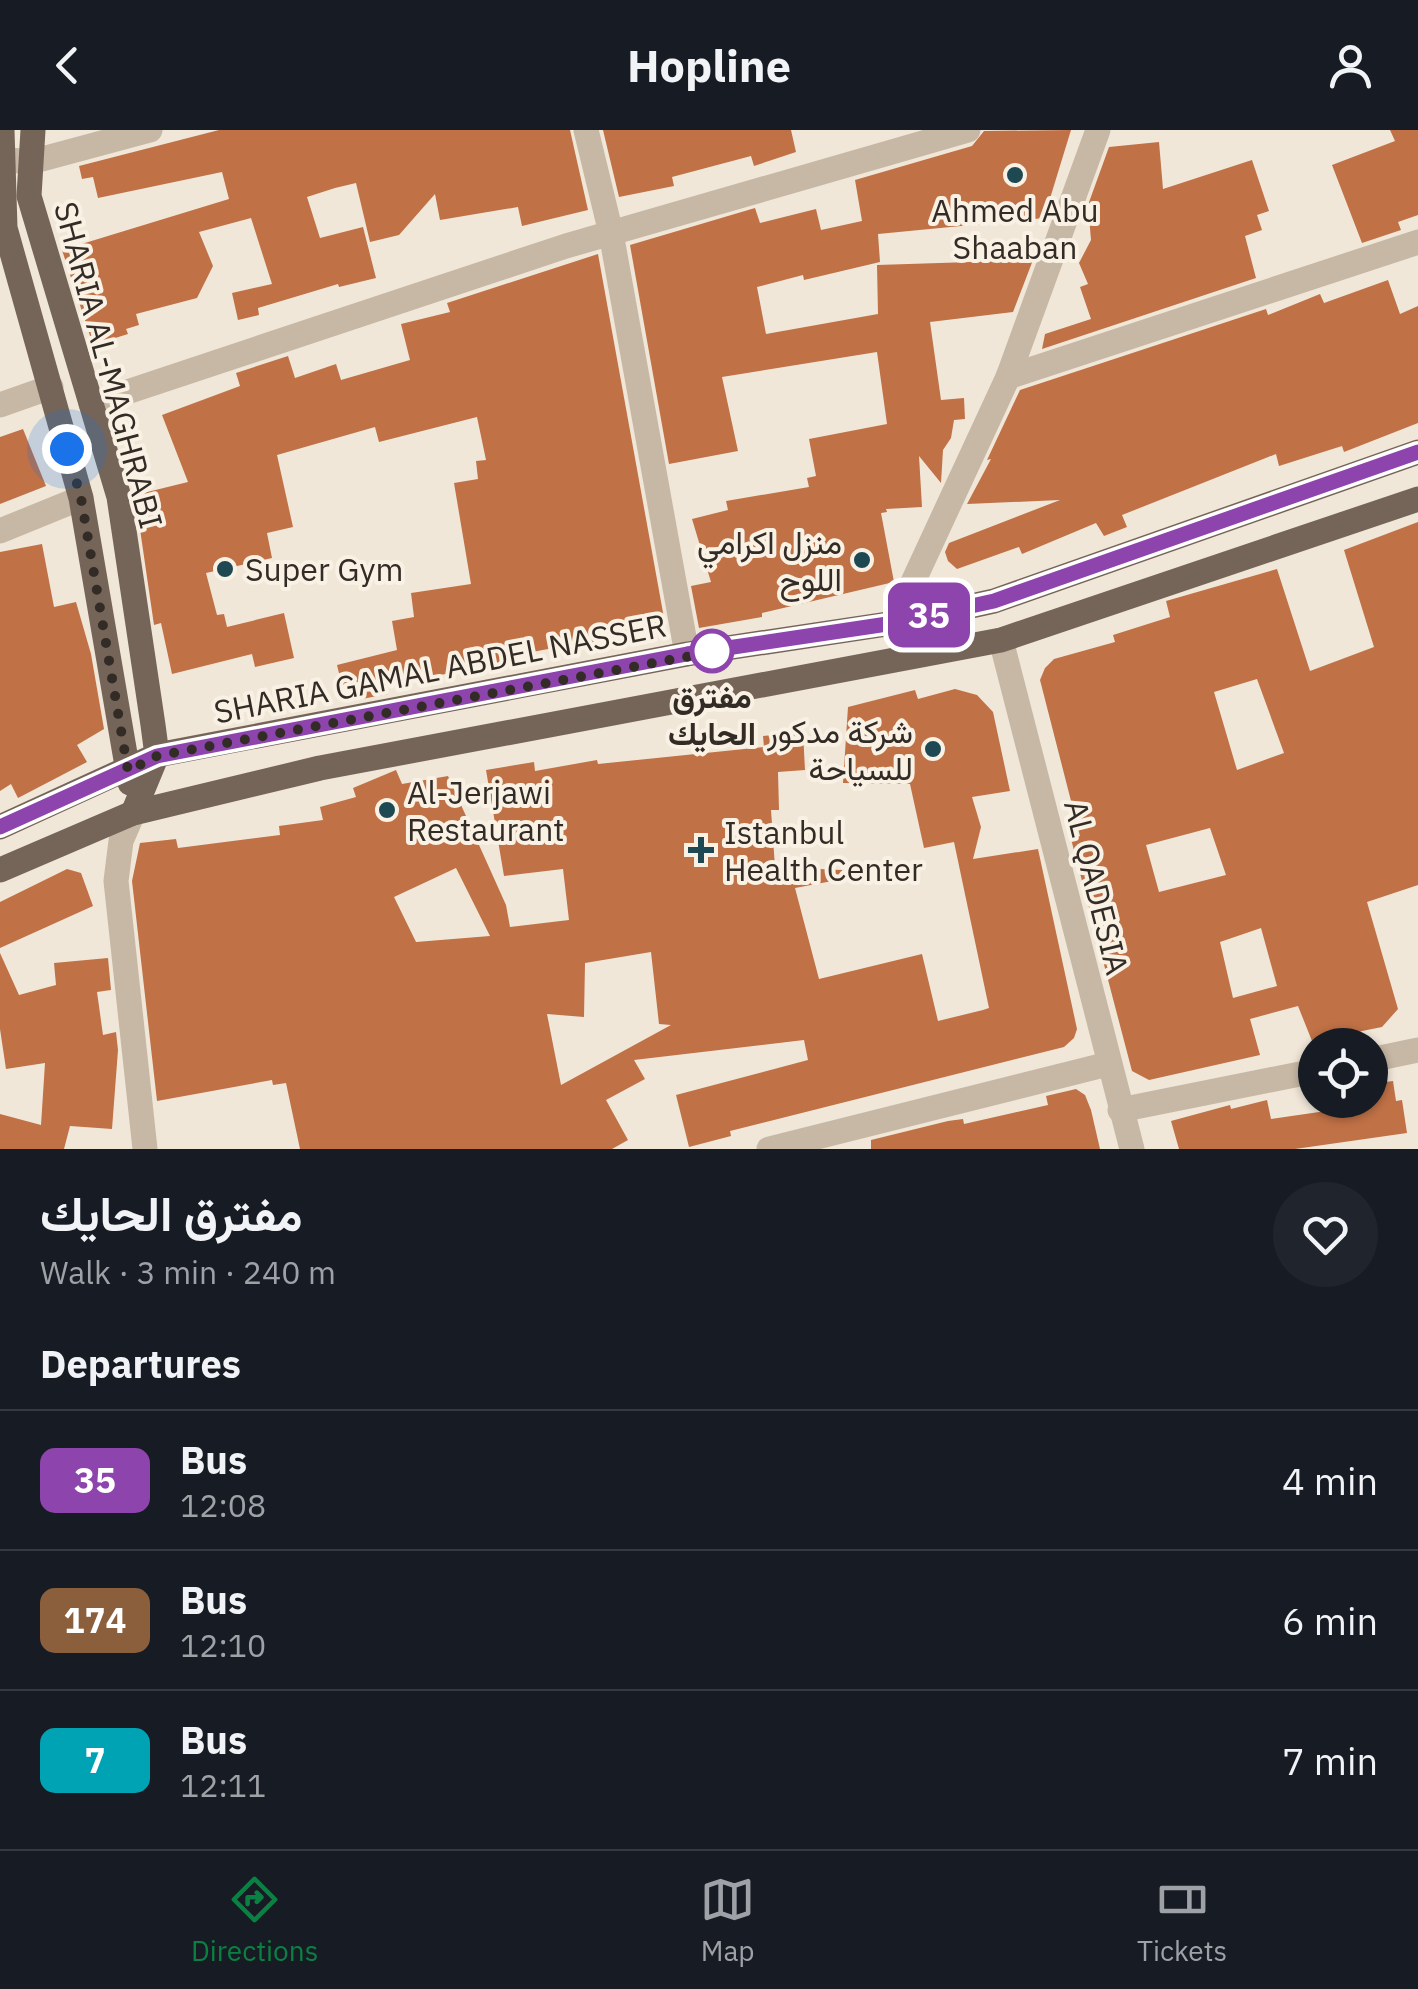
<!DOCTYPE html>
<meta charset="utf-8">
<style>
body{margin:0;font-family:"IBM Plex Sans",Vazirmatn,sans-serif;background:#20242c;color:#f1f3f6;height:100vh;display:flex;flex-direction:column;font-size:38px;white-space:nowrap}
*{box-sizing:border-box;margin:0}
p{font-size:32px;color:#9ea1a6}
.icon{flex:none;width:55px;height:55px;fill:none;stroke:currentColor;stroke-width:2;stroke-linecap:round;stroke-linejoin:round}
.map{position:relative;height:1019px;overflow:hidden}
.sheet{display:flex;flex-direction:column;background:#171b24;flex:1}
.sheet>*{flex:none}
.badge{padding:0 20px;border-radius:15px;font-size:35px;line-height:65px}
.buttons{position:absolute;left:1298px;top:898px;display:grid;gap:20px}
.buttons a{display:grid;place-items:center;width:90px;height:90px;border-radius:50%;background:#171b24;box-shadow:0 2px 8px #0004;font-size:50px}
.you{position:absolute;width:50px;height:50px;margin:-25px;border:8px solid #fff;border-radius:50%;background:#1a73e8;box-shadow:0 0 0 15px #1a73e833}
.map>.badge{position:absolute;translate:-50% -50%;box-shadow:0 0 0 5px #fff}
h2{padding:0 40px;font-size:38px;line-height:90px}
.round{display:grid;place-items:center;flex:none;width:105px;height:105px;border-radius:52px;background:#20242c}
.summary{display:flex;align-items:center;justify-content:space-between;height:170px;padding:0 40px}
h1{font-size:48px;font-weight:700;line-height:75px}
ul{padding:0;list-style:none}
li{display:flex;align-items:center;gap:30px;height:140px;padding:0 40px;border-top:2px solid #363941}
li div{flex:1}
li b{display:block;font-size:38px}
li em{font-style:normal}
li .badge{min-width:110px;font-weight:700;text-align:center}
header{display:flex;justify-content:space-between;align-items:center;height:130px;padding:0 40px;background:#171b24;font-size:45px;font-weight:700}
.tab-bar{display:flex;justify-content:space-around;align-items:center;height:140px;border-top:2px solid #363941;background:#171b24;font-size:28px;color:#9ea1a6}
.tab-bar a{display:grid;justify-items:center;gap:5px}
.tab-bar .current{color:#0b8043}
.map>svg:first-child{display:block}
</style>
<header><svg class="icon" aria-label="back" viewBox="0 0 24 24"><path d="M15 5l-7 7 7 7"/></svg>Hopline<svg class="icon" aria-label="person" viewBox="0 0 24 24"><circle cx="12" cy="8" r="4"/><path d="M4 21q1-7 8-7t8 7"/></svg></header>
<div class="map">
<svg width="1418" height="1019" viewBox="0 0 1418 1019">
<rect width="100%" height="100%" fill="#f0e7d9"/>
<g fill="#c07146" fill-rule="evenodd">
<path d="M219 0H570L588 80 522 96 518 77 440 90 435 64 399 105 370 112 356 53 335 58 307 67 320 108 363 97 376 148 339 157 338 154 258 178 259 185 238 190 232 163 272 154 251 88 199 102 213 136 197 168 136 184 139 195 126 199 128 204 93 215 62 120 229 69 222 42 98 68 93 47 82 49 79 36Z"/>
<path d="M603 0H791L796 22 754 36 751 26 672 47 674 56 619 67Z"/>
<path d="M1071 0 1044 88 878 104 880 132 804 150 803 145 757 157 766 204 878 184 877 135 1033 130 1013 182 930 192 941 270 964 268 965 289 954 290 951 308 943 320 941 353 919 326 922 377 886 379 887 382 881 383 894 452 762 483V487L699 498 691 456 711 452 692 389 728 380 726 371 809 357 807 348 816 346 809 309 887 294 877 222 722 247 738 321 669 334 630 115 755 78 760 93 816 79 821 100 862 91 855 50 972 16 984 1Z"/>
<path d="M1390 0H1418V85L1398 92 1401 100 1362 113 1332 35 1395 11Z"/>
<path d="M1159 12 1163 59 1252 30 1269 81 1257 85 1262 100 1245 106 1256 148 1042 219 1045 204 1091 189 1080 157 1088 154 1079 133 1091 110 1088 75 1109 17Z"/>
<path d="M598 124 664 488 657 498 565 520 564 516 511 526 513 534 385 553 388 564 346 572 337 535 397 520 392 491 414 487 411 463 471 454 454 353 478 349 476 331 486 330 477 287 379 312 375 297 277 325 293 397 267 403 272 428 206 443 217 485 224 484 227 497 284 483 294 528 255 537 252 524 172 544 161 493 154 495 135 365 188 352 162 285 240 256 236 243 288 226 295 248 336 234 341 250 410 230 401 194 450 182 447 173Z"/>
<path d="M1388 150 1400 184 1418 176V293L1344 322 1342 316 1279 336 1276 324 1122 385 1127 397 1104 406 1096 393 1022 424 1019 417 957 439 948 431 945 422 949 413 1060 370 967 374 991 329 987 330 1020 260 1266 179 1268 185 1320 164 1324 173Z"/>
<path d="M23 299 46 356 0 374V307Z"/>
<path d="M1418 392V755L1367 772 1398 879 1382 897 1312 911 1298 876 1250 889 1260 925 1149 950 1132 941 1071 709 1080 706 1040 550 1045 538 1054 529 1115 512 1113 505 1170 487 1166 471 1277 439 1310 541 1374 517 1344 420ZM1257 549 1284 623 1237 640 1214 562ZM1210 698 1226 745 1159 762 1146 715ZM1261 798 1277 856 1233 868 1220 812Z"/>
<path d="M42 414 54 477 76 472 91 524 104 599 77 615 87 632 18 668 11 654 0 661V422Z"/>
<path d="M955 559 977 565 993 582 1010 661 972 667 981 697 973 729 1038 719 1077 899 1074 908 1064 917 730 1001 731 1006 689 1017 676 965 808 930 804 910 634 930 645 949 606 970 628 1010 612 1019H300L286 953 273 955 272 950 157 971 132 751 140 713 176 709 178 718 280 705 279 696 323 690 320 677 356 667 353 658 396 640 402 654 448 646 506 775 510 797 569 790 563 739 504 746 486 640 534 632 535 641 597 630 598 634 764 617 763 606 803 602 805 640 778 642 779 680H771L775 737 842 740 843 749 795 758 819 849 922 824 938 891 983 880 989 878 954 712 924 718 910 654 843 653 848 577 915 560 918 569ZM456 738 490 806 416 812 394 767ZM651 822 659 894 671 895 561 955 547 884 584 887 585 833Z"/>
<path d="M67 739 81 743 93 776 0 818V772Z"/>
<path d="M0 823 19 865 56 855 54 833 108 828 111 860 97 862 103 905 116 902 118 920 112 999 70 996 64 1019H0V984L41 995 45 933 6 939 0 899Z"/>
<path d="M1393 951 1396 971 1402 970 1407 1003 1295 1019H1179L1171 991 1230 975 1231 979 1267 970 1271 989 1374 974 1371 954Z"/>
<path d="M1076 959 1085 965 1091 980 1100 1019H871V1010L948 991 963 989 964 994 1048 975 1046 966Z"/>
</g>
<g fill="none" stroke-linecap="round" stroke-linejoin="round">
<g stroke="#c7b8a5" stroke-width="25">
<path d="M586 0 611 103 687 524"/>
<path d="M10 30 31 32 150 0"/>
<path d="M1008 247 1418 112"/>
<path d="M91 274 566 116 968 0"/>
<path d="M0 275 51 257"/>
<path d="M0 401 81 368"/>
<path d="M894 493 1008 247 1098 0"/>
<path d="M1001 510 1132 1019"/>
<path d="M133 683 121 711 116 751 145 1019"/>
<path d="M1370 930 1418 920"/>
<path d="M1120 980 1315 941"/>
<path d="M769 1019 1108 934"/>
</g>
<g stroke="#756558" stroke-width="25">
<path d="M2 0 5 98 81 368 130 653"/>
<path d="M33 0 29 66 119 367 153 595 157 625 133 683"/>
<path d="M0 697 157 625 687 524 894 493 994 471 1418 322"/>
<path d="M0 740 133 683 320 638 1001 510 1418 369"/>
</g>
</g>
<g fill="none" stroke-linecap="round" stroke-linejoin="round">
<defs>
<path id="line" d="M0 697 157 626 687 524 894 493 994 471 1418 322"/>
</defs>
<use href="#line" stroke="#fff" stroke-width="22"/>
<use href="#line" stroke="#8e44ad" stroke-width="15"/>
<path stroke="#332c26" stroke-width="10" stroke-dasharray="0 18" d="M67 319 81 368 128 641 157 626 723 520 712 521"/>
</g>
<g fill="#1e4953" stroke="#f8f1e4" stroke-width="4">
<circle cx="1015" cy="45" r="10"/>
<circle cx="862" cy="430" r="10"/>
<circle cx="225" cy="439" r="10"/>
<circle cx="933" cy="619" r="10"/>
<circle cx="387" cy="680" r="10"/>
<path d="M696 705h10v10h10v10h-10v10h-10v-10h-10v-10h10z"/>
</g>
<circle fill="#fff" stroke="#8e44ad" stroke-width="5" cx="712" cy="521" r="20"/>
<g text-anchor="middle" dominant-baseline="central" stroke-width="8" stroke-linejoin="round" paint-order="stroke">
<g font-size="32" fill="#332c26" stroke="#f8f1e4" text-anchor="start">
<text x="1015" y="80" text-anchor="middle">Ahmed Abu<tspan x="1015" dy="37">Shaaban</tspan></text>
<text x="842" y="412" text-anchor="end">منزل اكرامي<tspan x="842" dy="37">اللوح</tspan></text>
<text x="245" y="439">Super Gym</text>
<text x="913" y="601" text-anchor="end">شركة مدكور<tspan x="913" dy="37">للسياحة</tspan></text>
<text x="407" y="662">Al-Jerjawi<tspan x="407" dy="37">Restaurant</tspan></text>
<text x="724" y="702">Istanbul<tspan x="724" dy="37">Health Center</tspan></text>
</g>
<g font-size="32" fill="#332c26" stroke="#f8f1e4">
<text transform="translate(109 235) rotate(75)">SHARIA AL-MAGHRABI</text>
<text transform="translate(440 538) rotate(-11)">SHARIA GAMAL ABDEL NASSER</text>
<text transform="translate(1097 757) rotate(76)">AL QADESIA</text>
</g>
<g font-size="32" font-weight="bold" fill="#332c26" stroke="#f8f1e4">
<text x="712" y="566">مفترق<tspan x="712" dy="37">الحايك</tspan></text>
</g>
</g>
</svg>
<div class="buttons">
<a><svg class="icon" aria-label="locate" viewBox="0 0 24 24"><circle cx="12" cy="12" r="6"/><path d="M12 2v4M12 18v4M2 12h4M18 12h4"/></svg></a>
</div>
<div class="you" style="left:67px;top:319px"></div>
<b class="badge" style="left:929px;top:485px;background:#8e44ad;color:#fff">35</b>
</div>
<section class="sheet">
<div class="summary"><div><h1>مفترق الحايك</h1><p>Walk · 3 min · 240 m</p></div><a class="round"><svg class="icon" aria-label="heart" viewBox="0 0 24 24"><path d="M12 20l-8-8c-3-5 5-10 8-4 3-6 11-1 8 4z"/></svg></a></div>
<h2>Departures</h2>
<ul>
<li><span class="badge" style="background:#8e44ad;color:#fff">35</span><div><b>Bus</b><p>12:08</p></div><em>4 min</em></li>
<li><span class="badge" style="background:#8b5e3c;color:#fff">174</span><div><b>Bus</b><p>12:10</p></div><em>6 min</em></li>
<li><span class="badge" style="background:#00a3b4;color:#fff">7</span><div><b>Bus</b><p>12:11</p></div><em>7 min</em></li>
</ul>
</section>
<nav class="tab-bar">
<a class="current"><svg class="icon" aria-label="directions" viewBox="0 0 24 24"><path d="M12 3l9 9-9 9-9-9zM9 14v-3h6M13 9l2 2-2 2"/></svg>Directions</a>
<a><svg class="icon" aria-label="map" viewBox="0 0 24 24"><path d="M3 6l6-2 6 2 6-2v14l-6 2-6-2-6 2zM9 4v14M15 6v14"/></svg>Map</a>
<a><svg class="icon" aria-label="tickets" viewBox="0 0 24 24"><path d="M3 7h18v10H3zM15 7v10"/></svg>Tickets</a>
</nav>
